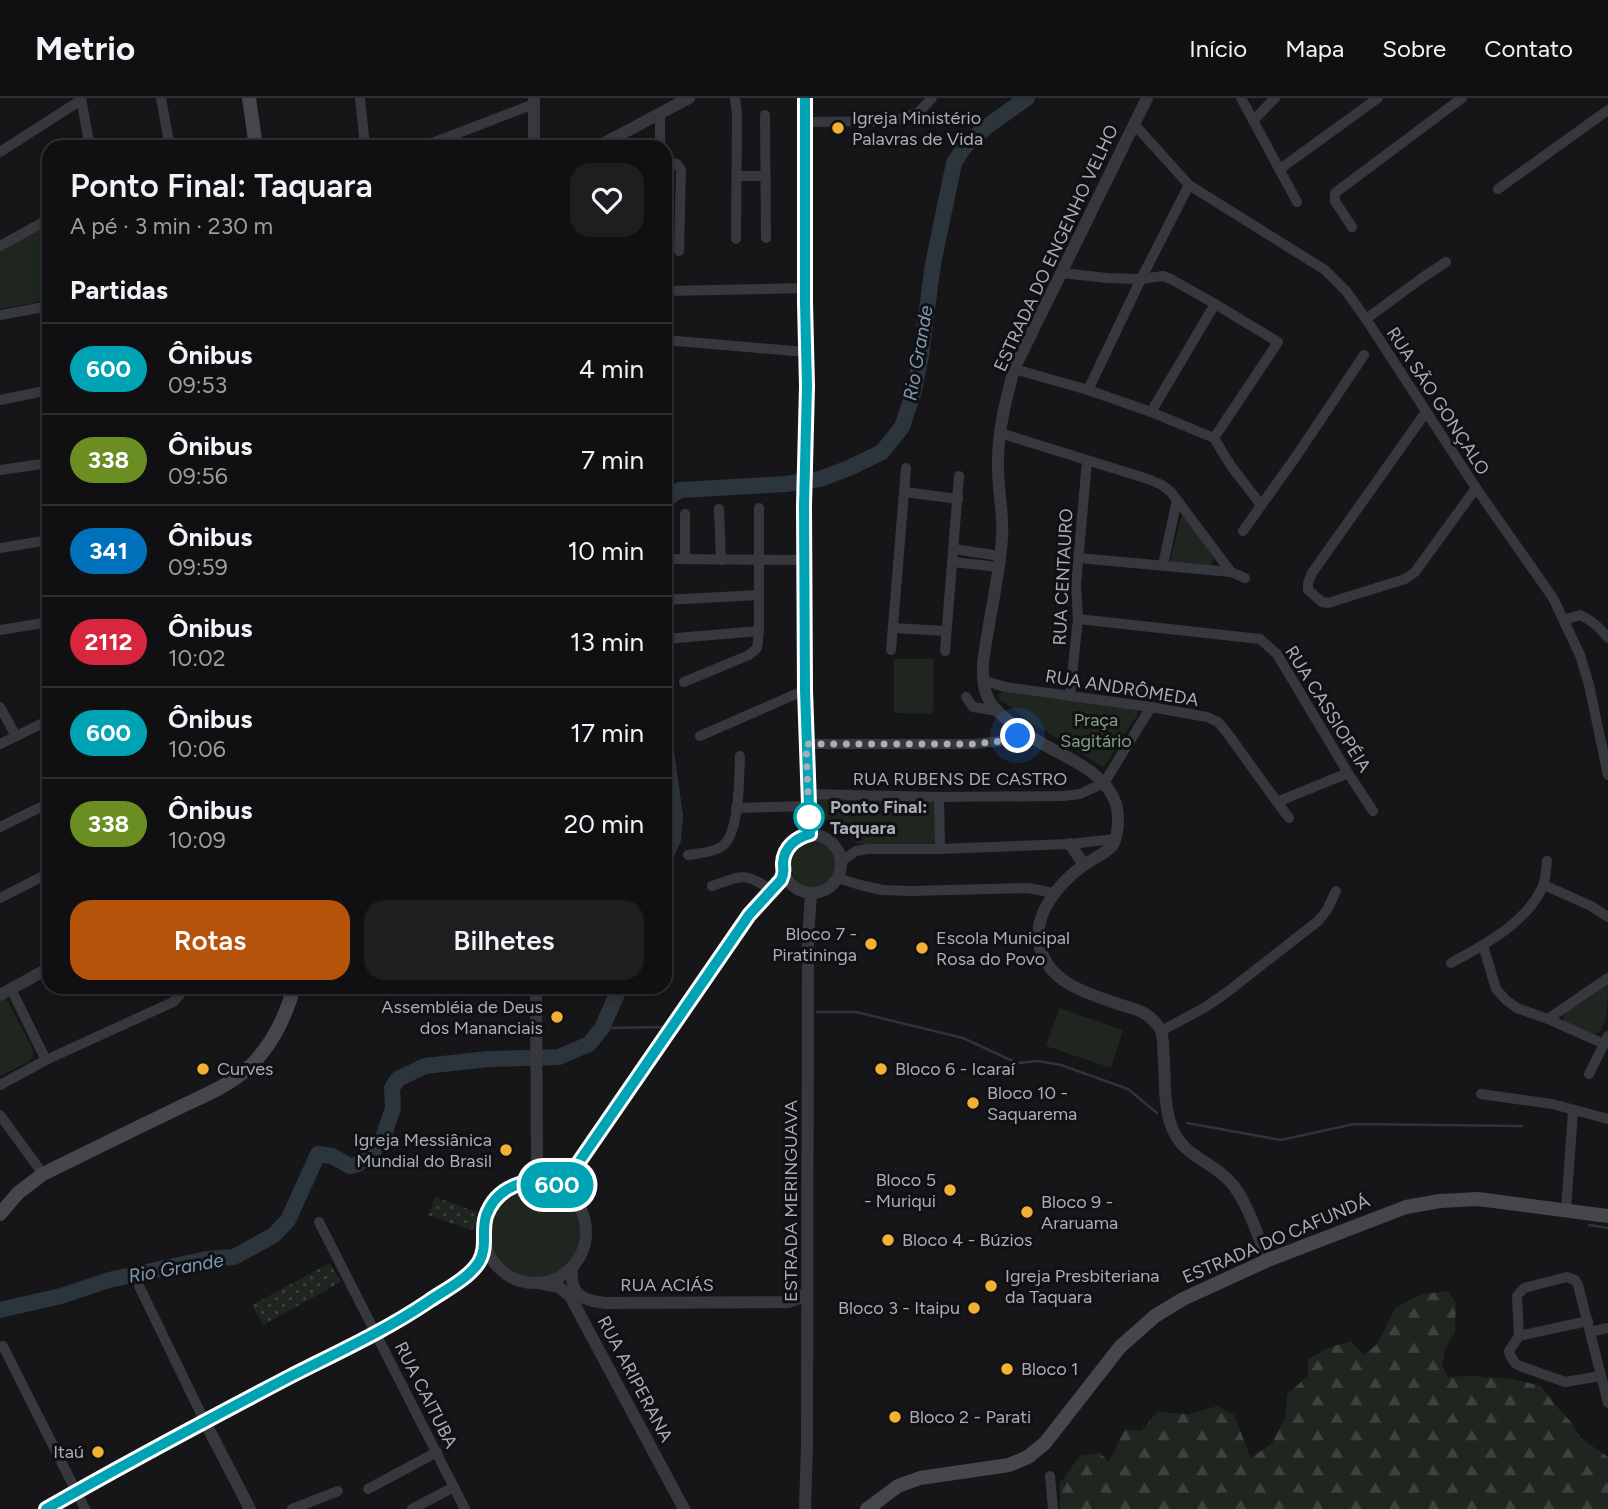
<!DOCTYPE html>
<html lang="pt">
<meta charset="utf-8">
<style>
body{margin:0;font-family:Figtree,sans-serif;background:#1e1e20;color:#f1f3f6;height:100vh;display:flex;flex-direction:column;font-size:26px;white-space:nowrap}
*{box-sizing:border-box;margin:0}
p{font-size:23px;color:#9c9d9f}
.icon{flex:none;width:38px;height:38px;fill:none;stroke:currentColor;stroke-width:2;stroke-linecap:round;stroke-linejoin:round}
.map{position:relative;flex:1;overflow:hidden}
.details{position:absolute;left:42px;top:42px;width:630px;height:854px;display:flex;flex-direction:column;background:#101012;border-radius:21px;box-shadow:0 4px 10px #0003,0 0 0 2px #303032}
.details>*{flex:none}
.badge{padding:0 14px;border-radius:23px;font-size:24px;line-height:46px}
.you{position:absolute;width:35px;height:35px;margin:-18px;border:5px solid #fff;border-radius:50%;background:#1a73e8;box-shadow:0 0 0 10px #1a73e833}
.map>.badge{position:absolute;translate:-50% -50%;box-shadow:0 0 0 4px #fff}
h2{padding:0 28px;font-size:26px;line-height:63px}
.round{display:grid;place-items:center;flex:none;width:74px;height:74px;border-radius:21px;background:#1e1e20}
.summary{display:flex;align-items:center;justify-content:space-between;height:119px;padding:0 28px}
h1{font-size:33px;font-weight:600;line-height:52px}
.primary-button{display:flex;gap:14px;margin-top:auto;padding:14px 28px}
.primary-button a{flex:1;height:80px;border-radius:21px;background:#b45309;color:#fff;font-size:28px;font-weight:600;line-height:80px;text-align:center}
.primary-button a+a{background:#1e1e20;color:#f1f3f6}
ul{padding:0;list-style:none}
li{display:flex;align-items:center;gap:21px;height:91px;padding:0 28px;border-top:2px solid #303032}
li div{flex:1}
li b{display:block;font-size:26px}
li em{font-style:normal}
li .badge{min-width:77px;font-weight:700;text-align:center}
header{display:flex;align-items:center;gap:42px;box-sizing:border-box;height:98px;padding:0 35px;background:#101012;border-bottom:2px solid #303032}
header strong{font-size:33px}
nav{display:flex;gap:38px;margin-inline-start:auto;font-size:24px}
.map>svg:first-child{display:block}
</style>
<header>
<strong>Metrio</strong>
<nav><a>Início</a><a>Mapa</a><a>Sobre</a><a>Contato</a></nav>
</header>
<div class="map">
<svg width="1608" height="1411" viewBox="0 0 1608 1411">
<defs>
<pattern id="grass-dots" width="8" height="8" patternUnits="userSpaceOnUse" patternTransform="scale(1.75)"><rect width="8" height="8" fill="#1e261f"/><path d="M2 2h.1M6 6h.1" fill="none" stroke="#3c433d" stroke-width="1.8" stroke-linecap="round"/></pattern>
<pattern id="forest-firs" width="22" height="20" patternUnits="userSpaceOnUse" patternTransform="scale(1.75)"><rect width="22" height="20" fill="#1e261f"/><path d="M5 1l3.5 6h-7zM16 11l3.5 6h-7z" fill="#3c433d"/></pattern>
</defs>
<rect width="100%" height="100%" fill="#161618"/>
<g fill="url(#grass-dots)">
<path d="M435 1099 477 1114V1127L471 1132 428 1117Z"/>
<path d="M330 1165 341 1184 263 1227 252 1207Z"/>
</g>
<path fill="url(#forest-firs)" d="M1448 1193 1456 1205 1455 1234 1445 1251 1442 1267 1448 1279 1471 1278 1513 1281 1541 1288 1555 1307 1571 1324 1582 1341 1608 1359V1411H1060V1385L1080 1358 1100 1355 1109 1364 1125 1331 1141 1333 1157 1314 1189 1316 1218 1308 1234 1317 1251 1360 1272 1345 1285 1320 1287 1297 1308 1277V1261L1328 1250 1351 1243 1364 1257 1377 1246 1396 1209 1422 1196Z"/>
<g fill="#1e261f">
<path d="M49 125V202L0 211V151Z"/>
<path d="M1184 418 1213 457V464L1210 469 1171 465V459L1181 420Z"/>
<path d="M894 561H934L933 616 894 615Z"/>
<path d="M1002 594 1137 611 1138 616 1106 666 1103 669 1032 625 999 601 998 596Z"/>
<path d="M818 701 929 702C942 709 937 727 937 741L935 744 931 746H857L844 732 829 723 818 721 816 719 815 704Z"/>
<circle cx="814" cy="767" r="23"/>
<path d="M1608 884C1608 896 1608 932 1597 935 1590 937 1572 927 1565 924L1563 920 1566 914Z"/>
<path d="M0 900H5L8 903 33 952V958L30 963 0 978Z"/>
<path d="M1059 910 1123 932 1111 970 1046 948Z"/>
<circle cx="534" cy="1135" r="47"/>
</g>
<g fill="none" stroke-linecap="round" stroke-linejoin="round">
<g stroke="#2c353c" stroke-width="2.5">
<path d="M817 914H856L963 940 1017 965 1038 963 1061 967 1128 991 1157 1015"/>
<path d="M602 930 665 929"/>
<path d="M1187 1025 1281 1042 1354 1026 1522 1028"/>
<path d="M1589 1127 1608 1130"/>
</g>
<g stroke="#2c353c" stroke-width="16">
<path d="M665 402 680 392 786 386 820 381 849 370 882 354 902 329 914 293 921 257 933 166 954 65 965 48 986 29 1027 0"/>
<path d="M665 646 675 718 673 741 665 758"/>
<path d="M0 1212 61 1198 109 1182 207 1161 234 1159 274 1137 288 1122 318 1056 332 1058 350 1068 358 1066 371 1057 384 1037 393 1010 392 990 398 981 425 968 488 961 559 959 589 946 602 930 620 889"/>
</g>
<g stroke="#37383d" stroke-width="10">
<path d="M81 0 90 49"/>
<path d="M161 0 170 49"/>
<path d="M360 0 365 49"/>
<path d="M735 0 737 17 736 141"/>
<path d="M1241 0 1297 104"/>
<path d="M660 16V49"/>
<path d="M765 17 766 140"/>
<path d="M1253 23 1275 0"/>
<path d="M805 24 896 23 919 14 932 0"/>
<path d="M1134 26 1189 87 1325 172 1346 193 1366 221 1476 390 1553 500 1580 557 1589 587 1608 677"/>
<path d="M422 49 534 6"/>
<path d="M0 54 81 2"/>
<path d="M665 64 677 66 681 72 679 153"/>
<path d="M1280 71 1378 0"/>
<path d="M737 78H764"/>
<path d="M1498 91 1608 12"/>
<path d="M1352 129 1335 103V95L1462 0"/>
<path d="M0 148 49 121"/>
<path d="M1062 175 1107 180 1141 181 1163 178 1171 181 1215 206 1278 244 1214 340"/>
<path d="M665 193 805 190"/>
<path d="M0 217 49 208"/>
<path d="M1366 221 1422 180 1446 164"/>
<path d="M665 242 805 254"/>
<path d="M1014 271 1088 292 1151 314 1214 340 1231 368 1261 407"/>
<path d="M1088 292 1141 181 1189 87"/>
<path d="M0 302 49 292"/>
<path d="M1151 314 1215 206"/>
<path d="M1426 314 1312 475 1308 485V492L1322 504 1328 505 1405 481 1415 474 1476 390"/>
<path d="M1000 335 1148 381 1162 387 1171 394 1231 474"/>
<path d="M0 372 49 365"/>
<path d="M905 394 958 401"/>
<path d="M719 411 721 462"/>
<path d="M1243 433 1297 357 1364 257"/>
<path d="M0 450 49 442"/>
<path d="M954 451 1000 458"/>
<path d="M1079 460 1231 474 1245 480"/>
<path d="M665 461 806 462"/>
<path d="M685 461V416"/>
<path d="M953 464 999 469"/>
<path d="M1163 467 1177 402"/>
<path d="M665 502 759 497"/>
<path d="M1078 521 1260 541 1277 556 1348 675 1373 713"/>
<path d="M1564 522 1580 517C1592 522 1600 530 1608 540"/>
<path d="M893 530 946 533"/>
<path d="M0 532 49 524"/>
<path d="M665 541 759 533"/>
<path d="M891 552 906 370"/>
<path d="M945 553 959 378"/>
<path d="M983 582 1005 589 1151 609 1207 619 1218 624 1228 636 1277 704 1348 675"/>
<path d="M684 584 749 557 757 550 759 533V410"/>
<path d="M1070 597 1078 521 1076 487 1087 363"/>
<path d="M966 599 973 609 998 613"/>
<path d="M0 609 16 638"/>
<path d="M700 638 805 592"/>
<path d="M0 646 49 622"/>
<path d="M806 646H973L1011 642 1023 634"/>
<path d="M808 696 939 699 1063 698 1080 696 1104 685 1151 609"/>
<path d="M939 699 940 751"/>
<path d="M1277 704 1289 720"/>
<path d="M736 710 808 708"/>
<path d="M0 729 49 705"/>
<path d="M688 757C699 755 711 755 721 749 740 738 739 679 740 658"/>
<path d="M842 763 856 753 868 751H940L1070 746 1115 741"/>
<path d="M838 780 860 787 882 792 911 793 1028 790 1053 795"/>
<path d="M1544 787 1591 808 1608 819"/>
<path d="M712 788C741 778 744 773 771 792"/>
<path d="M0 800 49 775"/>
<path d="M1483 847 1496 891 1506 902 1517 910 1548 921 1604 946"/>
<path d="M1451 865C1485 846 1525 826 1542 790 1546 782 1546 771 1547 763"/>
<path d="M11 891 46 962"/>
<path d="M1548 921 1608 880"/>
<path d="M1161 933 1204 910 1226 895 1318 823 1327 812 1336 793"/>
<path d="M1589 976 1608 938"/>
<path d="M0 987 46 962 173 904 187 889"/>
<path d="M1481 996 1552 1006 1608 1021"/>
<path d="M0 1017 43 1076"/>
<path d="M1566 1111 1573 1013"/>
<path d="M319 1124 465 1411"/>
<path d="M139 1188 205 1324"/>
<path d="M1590 1234 1608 1230"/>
<path d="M1519 1238 1588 1223"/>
<path d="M3 1248 85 1411"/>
<path d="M1601 1278 1565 1284 1520 1268 1515 1265 1510 1257 1509 1253 1519 1238 1517 1198 1524 1190 1567 1179 1575 1182 1578 1187 1608 1305"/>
<path d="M1050 1378 1053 1411"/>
<path d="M368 1391 437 1354"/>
<path d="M292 1411 338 1393"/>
<path d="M412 1411 454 1389"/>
</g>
<g stroke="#37383d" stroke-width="12">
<path d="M805 0V190L807 287 804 407 806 462 805 592 810 736"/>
<path d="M1147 0 1014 271C1006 302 998 332 998 363 997 389 1004 415 1002 440 1000 473 992 506 987 539 985 551 982 564 983 577 983 587 986 600 993 608 1005 623 1024 635 1041 645 1067 660 1106 674 1116 706 1119 716 1119 740 1112 748 1105 756 1092 761 1084 767 1060 784 1031 817 1040 849 1049 886 1090 896 1121 907 1132 910 1143 913 1151 920 1154 923 1160 929 1161 933 1164 941 1163 953 1164 961 1165 983 1164 1006 1171 1027 1182 1060 1213 1062 1233 1087 1249 1108 1257 1137 1268 1162"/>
<path d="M534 49V0"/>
<path d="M597 49 689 0"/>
<circle cx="812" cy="766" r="29"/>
<path d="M1070 746 1084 767"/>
<path d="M0 897 49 870"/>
<circle cx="535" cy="1134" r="51"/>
<path d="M529 1083 535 1075 537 1065 536 889"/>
<path d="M556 1087 570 1077 749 817 781 782 785 775"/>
<path d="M572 1170C570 1196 580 1202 605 1205L788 1204 799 1200 807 1194"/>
<path d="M543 1186 559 1189 570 1198 684 1411"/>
<path d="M205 1324 250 1411"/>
<path d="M46 1411 205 1324 414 1214 463 1180 478 1165 485 1148"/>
<path d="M805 1411 807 1347 808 842 811 795"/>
</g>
<g stroke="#45474d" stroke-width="14">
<path d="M249 0 256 49"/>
<path d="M0 1116 18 1095 43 1076C86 1055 128 1034 170 1014 195 1001 224 991 246 972 271 950 285 921 294 889"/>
<path d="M867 1411 898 1388 920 1380 1009 1367 1028 1359 1045 1345 1120 1249 1155 1218 1183 1201 1268 1162 1406 1109 1440 1103 1478 1101 1608 1118"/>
</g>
</g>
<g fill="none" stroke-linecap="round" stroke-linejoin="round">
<defs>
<path id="line" d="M46 1411C126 1365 207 1322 289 1279 336 1255 385 1233 429 1203 445 1192 468 1181 479 1164 488 1149 481 1134 486 1118 496 1089 528 1077 556 1087L570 1077 749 817 781 782C785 774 783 773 783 765 784 749 796 740 810 736L805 592 804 408 807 288 805 205V0"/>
</defs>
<use href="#line" stroke="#fff" stroke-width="16"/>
<use href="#line" stroke="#00a3b4" stroke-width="10"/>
<path stroke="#a8adb8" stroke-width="7" stroke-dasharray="0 12.6" d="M809 719 806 646H973L1011 642 1018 638"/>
</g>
<g fill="#f2b134" stroke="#111113" stroke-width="2.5">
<circle cx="838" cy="30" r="7"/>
<circle cx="871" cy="846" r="7"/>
<circle cx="922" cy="850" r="7"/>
<circle cx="557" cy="919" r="7"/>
<circle cx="203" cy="971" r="7"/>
<circle cx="881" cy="971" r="7"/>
<circle cx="973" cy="1005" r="7"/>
<circle cx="506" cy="1052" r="7"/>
<circle cx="950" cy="1092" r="7"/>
<circle cx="1027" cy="1114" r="7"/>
<circle cx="888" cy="1142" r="7"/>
<circle cx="991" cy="1188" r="7"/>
<circle cx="974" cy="1210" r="7"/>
<circle cx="1007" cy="1271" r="7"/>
<circle cx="895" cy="1319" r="7"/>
<circle cx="98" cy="1354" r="7"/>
</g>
<circle fill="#fff" stroke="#00a3b4" stroke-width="3.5" cx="809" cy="719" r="14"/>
<g text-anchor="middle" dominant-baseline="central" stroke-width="6" stroke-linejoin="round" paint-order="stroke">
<g font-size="18" fill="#a8adb8" stroke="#111113" text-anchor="start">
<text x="852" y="20">Igreja Ministério<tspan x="852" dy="21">Palavras de Vida</tspan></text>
<text x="857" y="836" text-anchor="end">Bloco 7 -<tspan x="857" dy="21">Piratininga</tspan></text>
<text x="936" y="840">Escola Municipal<tspan x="936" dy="21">Rosa do Povo</tspan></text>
<text x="543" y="909" text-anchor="end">Assembléia de Deus<tspan x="543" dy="21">dos Mananciais</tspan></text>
<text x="217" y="971">Curves</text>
<text x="895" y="971">Bloco 6 - Icaraí</text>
<text x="987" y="995">Bloco 10 -<tspan x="987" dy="21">Saquarema</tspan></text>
<text x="492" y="1042" text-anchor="end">Igreja Messiânica<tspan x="492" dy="21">Mundial do Brasil</tspan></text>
<text x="936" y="1082" text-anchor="end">Bloco 5<tspan x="936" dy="21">- Muriqui</tspan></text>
<text x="1041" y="1104">Bloco 9 -<tspan x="1041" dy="21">Araruama</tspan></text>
<text x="902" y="1142">Bloco 4 - Búzios</text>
<text x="1005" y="1178">Igreja Presbiteriana<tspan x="1005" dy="21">da Taquara</tspan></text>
<text x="960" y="1210" text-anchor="end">Bloco 3 - Itaipu</text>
<text x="1021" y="1271">Bloco 1</text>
<text x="909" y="1319">Bloco 2 - Parati</text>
<text x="84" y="1354" text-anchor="end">Itaú</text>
</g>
<g font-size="18" fill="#a8adb8" stroke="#111113">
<text transform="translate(1056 150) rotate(-65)">ESTRADA DO ENGENHO VELHO</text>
<text transform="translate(1438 303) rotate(57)">RUA SÃO GONÇALO</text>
<text transform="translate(1063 479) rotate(-87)">RUA CENTAURO</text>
<text transform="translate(1122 590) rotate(9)">RUA ANDRÔMEDA</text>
<text transform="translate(1328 611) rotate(58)">RUA CASSIOPÉIA</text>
<text x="960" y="681">RUA RUBENS DE CASTRO</text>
<text transform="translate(791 1103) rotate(-90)">ESTRADA MERINGUAVA</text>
<text transform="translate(1276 1141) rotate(-23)">ESTRADA DO CAFUNDÁ</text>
<text x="667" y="1187">RUA ACIÁS</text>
<text transform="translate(635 1281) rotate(62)">RUA ARIPERANA</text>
<text transform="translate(426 1297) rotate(63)">RUA CAITUBA</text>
</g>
<g font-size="18" fill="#7fa381" stroke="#111113">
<text x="1096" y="622">Praça<tspan x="1096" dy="21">Sagitário</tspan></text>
</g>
<g font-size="18" font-weight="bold" fill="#a8adb8" stroke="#111113" text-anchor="start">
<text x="830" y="709">Ponto Final:<tspan x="830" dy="21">Taquara</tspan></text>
</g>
<g font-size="19" font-style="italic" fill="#7f9bb3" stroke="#111113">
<text transform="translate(918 255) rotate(-80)">Rio Grande</text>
<text transform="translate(176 1170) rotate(-10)">Rio Grande</text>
</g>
</g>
</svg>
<div class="you" style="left:1018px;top:638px"></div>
<b class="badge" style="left:557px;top:1087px;background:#00a3b4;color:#fff">600</b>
<section class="details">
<div class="summary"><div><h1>Ponto Final: Taquara</h1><p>A pé · 3 min · 230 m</p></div><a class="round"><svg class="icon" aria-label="heart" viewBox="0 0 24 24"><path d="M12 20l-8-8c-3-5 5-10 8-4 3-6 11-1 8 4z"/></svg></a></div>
<h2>Partidas</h2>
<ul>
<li><span class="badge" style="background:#00a3b4;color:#fff">600</span><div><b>Ônibus</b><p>09:53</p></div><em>4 min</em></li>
<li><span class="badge" style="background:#6b8e23;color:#fff">338</span><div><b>Ônibus</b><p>09:56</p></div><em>7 min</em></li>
<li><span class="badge" style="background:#0072bc;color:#fff">341</span><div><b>Ônibus</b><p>09:59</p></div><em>10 min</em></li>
<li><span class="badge" style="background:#d7263d;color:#fff">2112</span><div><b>Ônibus</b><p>10:02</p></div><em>13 min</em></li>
<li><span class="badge" style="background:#00a3b4;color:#fff">600</span><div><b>Ônibus</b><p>10:06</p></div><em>17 min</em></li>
<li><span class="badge" style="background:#6b8e23;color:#fff">338</span><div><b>Ônibus</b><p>10:09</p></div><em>20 min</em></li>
</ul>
<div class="primary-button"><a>Rotas</a><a>Bilhetes</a></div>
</section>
</div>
